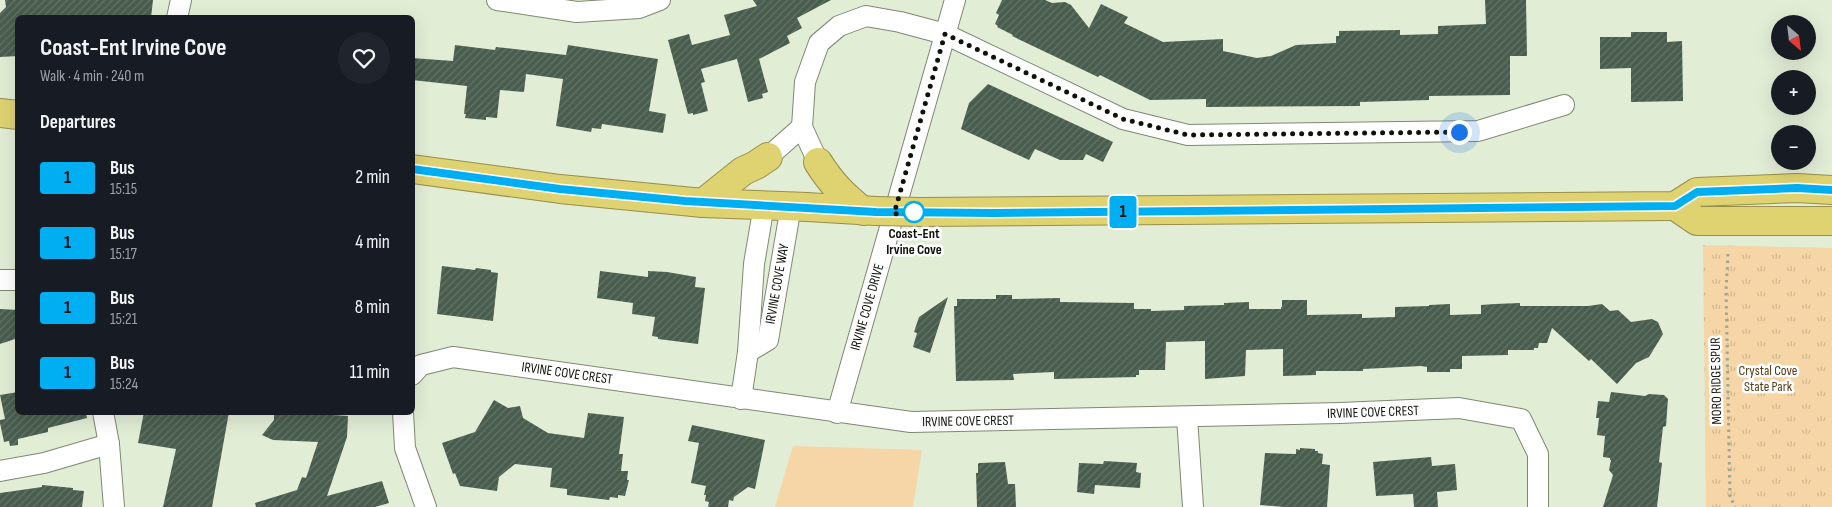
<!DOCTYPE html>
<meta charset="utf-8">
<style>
body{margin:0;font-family:"Sofia Sans Condensed",sans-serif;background:#20242c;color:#f1f3f6;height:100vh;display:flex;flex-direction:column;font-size:19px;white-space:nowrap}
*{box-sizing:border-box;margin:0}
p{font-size:16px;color:#9ea1a6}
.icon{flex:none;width:28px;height:28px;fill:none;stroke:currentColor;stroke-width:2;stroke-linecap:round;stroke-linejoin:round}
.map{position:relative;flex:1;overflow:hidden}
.drawer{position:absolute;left:15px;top:15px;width:400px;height:400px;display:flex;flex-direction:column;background:#171b24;border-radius:8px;box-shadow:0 5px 20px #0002}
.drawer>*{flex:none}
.badge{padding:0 10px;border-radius:4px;font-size:18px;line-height:32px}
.needle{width:32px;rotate:152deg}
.fabs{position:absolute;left:1771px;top:15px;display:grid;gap:10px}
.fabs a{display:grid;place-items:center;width:45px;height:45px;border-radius:50%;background:#171b24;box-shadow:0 5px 20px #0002;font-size:25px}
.you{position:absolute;width:25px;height:25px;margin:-12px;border:4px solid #fff;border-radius:50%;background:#1a73e8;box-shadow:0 0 0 8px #1a73e833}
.map>.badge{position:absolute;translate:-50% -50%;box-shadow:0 0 0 2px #fff}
h2{padding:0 25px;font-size:19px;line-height:45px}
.round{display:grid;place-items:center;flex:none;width:52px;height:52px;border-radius:26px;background:#20242c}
.summary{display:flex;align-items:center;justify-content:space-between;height:85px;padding:0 25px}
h1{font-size:24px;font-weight:700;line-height:38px}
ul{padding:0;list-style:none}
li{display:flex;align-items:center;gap:15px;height:65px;padding:0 25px}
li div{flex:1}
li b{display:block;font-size:19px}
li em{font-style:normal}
li .badge{min-width:55px;font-weight:700;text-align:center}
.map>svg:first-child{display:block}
</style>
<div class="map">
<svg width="1832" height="507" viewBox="0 0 1832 507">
<defs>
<pattern id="park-tufts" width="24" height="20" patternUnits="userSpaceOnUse" patternTransform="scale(1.25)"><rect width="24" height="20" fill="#f6d6a6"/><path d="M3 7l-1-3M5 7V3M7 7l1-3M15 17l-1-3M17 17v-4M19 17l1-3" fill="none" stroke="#d2b78e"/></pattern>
<pattern id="building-hatch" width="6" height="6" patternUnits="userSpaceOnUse" patternTransform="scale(1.25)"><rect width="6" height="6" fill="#495d4e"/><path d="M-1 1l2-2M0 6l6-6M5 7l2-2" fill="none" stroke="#647468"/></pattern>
</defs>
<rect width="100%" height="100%" fill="#e2edd6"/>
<path fill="#f6d6a6" d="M793 446 922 450 913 507H775Z"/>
<path fill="url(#park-tufts)" d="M1703 245 1832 248V507H1706Z"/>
<g fill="url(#building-hatch)">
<path d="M5 0H153L151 18H18V56L0 57V13L6 7Z"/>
<path d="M753 0H831L797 18 802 28 787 36 790 43 759 59 768 92 762 94 763 98 748 102 737 59 701 69 705 82 701 83 708 111 693 115V113L688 114 668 40 689 34 692 45 730 35 724 15 757 6Z"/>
<path d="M1002 0H1045L1052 3 1065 2 1071 5 1089 28 1101 4 1128 17 1124 23 1163 42 1223 39V51L1257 58 1271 56 1296 45 1336 43V36H1339V31L1400 30V35L1438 34V26L1486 24 1485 0H1526L1527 56H1510V95L1429 96V100L1360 102V106L1206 107V99L1150 100 1100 75 1098 77 1012 36 1013 35 997 27 998 26 995 24 999 15 996 13Z"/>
<path d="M1631 32H1667V42L1682 41 1683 101 1631 102V68L1600 69V37H1631Z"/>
<path d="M455 45 495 50 496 47 566 55 568 45 658 59 649 111 666 114 663 133 602 124 601 129 592 128 591 132 556 126 563 79 526 74 524 92 500 90 497 118 486 117V120L465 118 466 114H464L467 86 412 80V58L453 61Z"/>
<path d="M988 84 1113 142 1103 162 1086 154 1083 160H1060L1035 149 1029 160 961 129 969 103Z"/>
<path d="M442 266 475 270 476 268 491 270V272L498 273 493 321 437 314Z"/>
<path d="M600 271 648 277V271L667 272 696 277 695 287 705 288 698 344 658 339V337L652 336 655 317 632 314 633 303 597 298Z"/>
<path d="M996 295H1012V299L1060 298V302L1134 303V309H1151V311L1184 310V306L1224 305V303L1249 302V309H1281V307H1282V300H1307V315L1362 314V318L1395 317V307L1429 306V305L1450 304V315L1481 314V305L1495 304 1520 303V306H1588L1602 304 1610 311 1618 310 1631 322 1652 319 1658 322 1663 334 1649 357 1636 363 1617 384 1591 359 1589 361 1552 328 1547 343H1539L1538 348H1534V350H1508V355L1462 356V369H1450V372H1427V367L1421 366 1363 369V371H1316V375L1283 376V349L1246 350 1245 376 1205 379V341L1166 342 1165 370H1139V375H1136V377L1054 379V372L1013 374 1014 380 956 381 954 306H957V299H996Z"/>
<path d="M948 297 930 353 913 347 917 333 914 332 919 317Z"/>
<path d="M0 309 18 310V338L0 344Z"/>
<path d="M18 392V412H86L87 418 48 428V432L18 439V445L10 446 9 441 4 442 0 423V420L5 419 0 395Z"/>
<path d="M1611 392 1645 396 1649 394 1664 395 1668 399 1666 426 1663 427 1659 462 1662 463 1657 507H1603L1613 475 1609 470 1611 460H1610V458L1603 457 1605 436 1597 435 1599 418H1596L1598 401 1609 402Z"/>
<path d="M494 400 508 408 520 406 523 418 548 433 584 438 588 413 624 417 619 454H623L621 471H628L627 480H629L625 496 618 495V498L610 497 609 500 567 495V489L550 487 552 468 515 464 499 477 497 491 460 486 455 473 453 474 442 443 475 432Z"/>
<path d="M144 412H229L212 507H163L176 449 138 443Z"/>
<path d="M274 412H334L333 415 348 416 347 437 327 496 382 481 389 503 375 507H256L255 503 297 490 302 477 306 478 318 442 273 440 262 435 274 420Z"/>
<path d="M692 425 765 440 755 489 748 487 734 497 733 501 729 500 728 507H708L709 502 705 501 706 495H704L706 486 691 483 699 443 688 441Z"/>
<path d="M1300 448 1315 449V451H1318V453L1323 454 1322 464 1330 465 1327 507H1284L1260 505 1265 453 1296 454V449L1300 450Z"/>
<path d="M1431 457 1432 466 1455 464 1457 490 1437 492 1438 507H1414L1413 494 1376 496 1373 462Z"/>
<path d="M1104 461 1137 463 1136 472 1141 473 1140 488 1095 485 1094 494 1077 492 1079 463 1103 464Z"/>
<path d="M1005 462 1008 484H1015L1016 507H977L976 473H978V464L979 463Z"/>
<path d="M42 485 73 488V490L84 491 82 507H0V493L42 487Z"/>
</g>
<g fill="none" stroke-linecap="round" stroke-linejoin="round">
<defs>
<g id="street">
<path d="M497 0 577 12 639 8 660 0"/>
<path d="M177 18 181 0"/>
<path d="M768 157 802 127"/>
<path d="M818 162 802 127 805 82 819 43 839 26 866 16 900 22 945 34 1123 119 1188 135 1478 131 1564 105"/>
<path d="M0 280H18"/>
<path d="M748 352 768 340 791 206"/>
<path d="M412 375 421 365 453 357 911 422 1340 413 1459 408 1521 419 1538 454V507"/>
<path d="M741 399 748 352 754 264 764 205"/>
<path d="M103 412 109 444 114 507"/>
<path d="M403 412 405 448 426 507"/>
<path d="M837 413 955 0"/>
<path d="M1187 417 1193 507"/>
<path d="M0 471 44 463 109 444"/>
</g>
<g id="highway">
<path d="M0 113 18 115"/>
<path d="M818 162C831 183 844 196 863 211"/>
<path d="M412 169 560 189 703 203 807 207 876 211"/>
<path d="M703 203 743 171 756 165 768 157"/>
<path d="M1675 206 1697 221H1832"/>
<path d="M921 212 1675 206 1697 192 1797 188 1832 190"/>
</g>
</defs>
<use href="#street" stroke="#7e8873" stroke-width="22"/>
<use href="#highway" stroke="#968f4d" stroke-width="30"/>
<path stroke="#9da694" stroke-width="3" stroke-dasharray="2.5 4" stroke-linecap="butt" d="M1728 254 1726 290 1730 496 1735 507"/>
<use href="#street" stroke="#fff" stroke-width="20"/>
<use href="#highway" stroke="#ded271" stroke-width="28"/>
<defs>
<path id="highway-bridge" d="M876 211 921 212"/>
</defs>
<use href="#highway-bridge" stroke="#968f4d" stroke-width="30" stroke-linecap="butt"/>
<use href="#highway-bridge" stroke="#ded271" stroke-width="28"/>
</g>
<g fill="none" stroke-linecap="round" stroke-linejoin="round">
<defs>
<path id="line" d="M412 169 560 189 685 201 876 212 994 213 1675 206 1697 192 1797 188 1832 190"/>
</defs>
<use href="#line" stroke="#fff" stroke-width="11"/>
<use href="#line" stroke="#00aff2" stroke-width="8"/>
<path stroke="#0f120a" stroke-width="5" stroke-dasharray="0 9" d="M914 212 894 214 945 34 1123 119 1188 135 1459 132"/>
</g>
<circle fill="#fff" stroke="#00aff2" stroke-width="2.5" cx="914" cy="212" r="10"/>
<g text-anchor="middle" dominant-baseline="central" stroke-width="5" stroke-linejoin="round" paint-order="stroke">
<g font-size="14" font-weight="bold" fill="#0f120a" stroke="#fff">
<text x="914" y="233">Coast-Ent<tspan x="914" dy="16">Irvine Cove</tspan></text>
</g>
<g font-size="14" fill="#0f120a" stroke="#fff">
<text transform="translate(777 284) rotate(-80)">IRVINE COVE WAY</text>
<text transform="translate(867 307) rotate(-74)">IRVINE COVE DRIVE</text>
<text transform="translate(567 373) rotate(8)">IRVINE COVE CREST</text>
<text transform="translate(1716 381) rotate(-91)">MORO RIDGE SPUR</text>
<text transform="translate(1373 412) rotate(-2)">IRVINE COVE CREST</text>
<text transform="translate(968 421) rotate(-1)">IRVINE COVE CREST</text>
</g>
<g font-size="14" fill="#533c17" stroke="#fff">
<text x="1768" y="370">Crystal Cove<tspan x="1768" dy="16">State Park</tspan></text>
</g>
</g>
</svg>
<div class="fabs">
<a><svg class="needle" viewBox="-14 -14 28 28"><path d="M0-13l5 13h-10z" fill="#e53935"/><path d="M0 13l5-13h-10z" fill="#9ea1a6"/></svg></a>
<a>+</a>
<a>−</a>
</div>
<div class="you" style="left:1459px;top:132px"></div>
<b class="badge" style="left:1123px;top:212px;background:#00aff2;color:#111">1</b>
<section class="drawer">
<div class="summary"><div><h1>Coast-Ent Irvine Cove</h1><p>Walk · 4 min · 240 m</p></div><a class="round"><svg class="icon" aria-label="heart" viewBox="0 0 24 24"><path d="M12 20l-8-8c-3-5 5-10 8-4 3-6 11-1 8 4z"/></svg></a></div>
<h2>Departures</h2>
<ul>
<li><span class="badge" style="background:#00aff2;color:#111">1</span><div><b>Bus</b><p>15:15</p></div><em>2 min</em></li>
<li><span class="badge" style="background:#00aff2;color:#111">1</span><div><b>Bus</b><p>15:17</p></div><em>4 min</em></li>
<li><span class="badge" style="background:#00aff2;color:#111">1</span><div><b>Bus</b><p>15:21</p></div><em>8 min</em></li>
<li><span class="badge" style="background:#00aff2;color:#111">1</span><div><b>Bus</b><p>15:24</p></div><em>11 min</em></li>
</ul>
</section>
</div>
